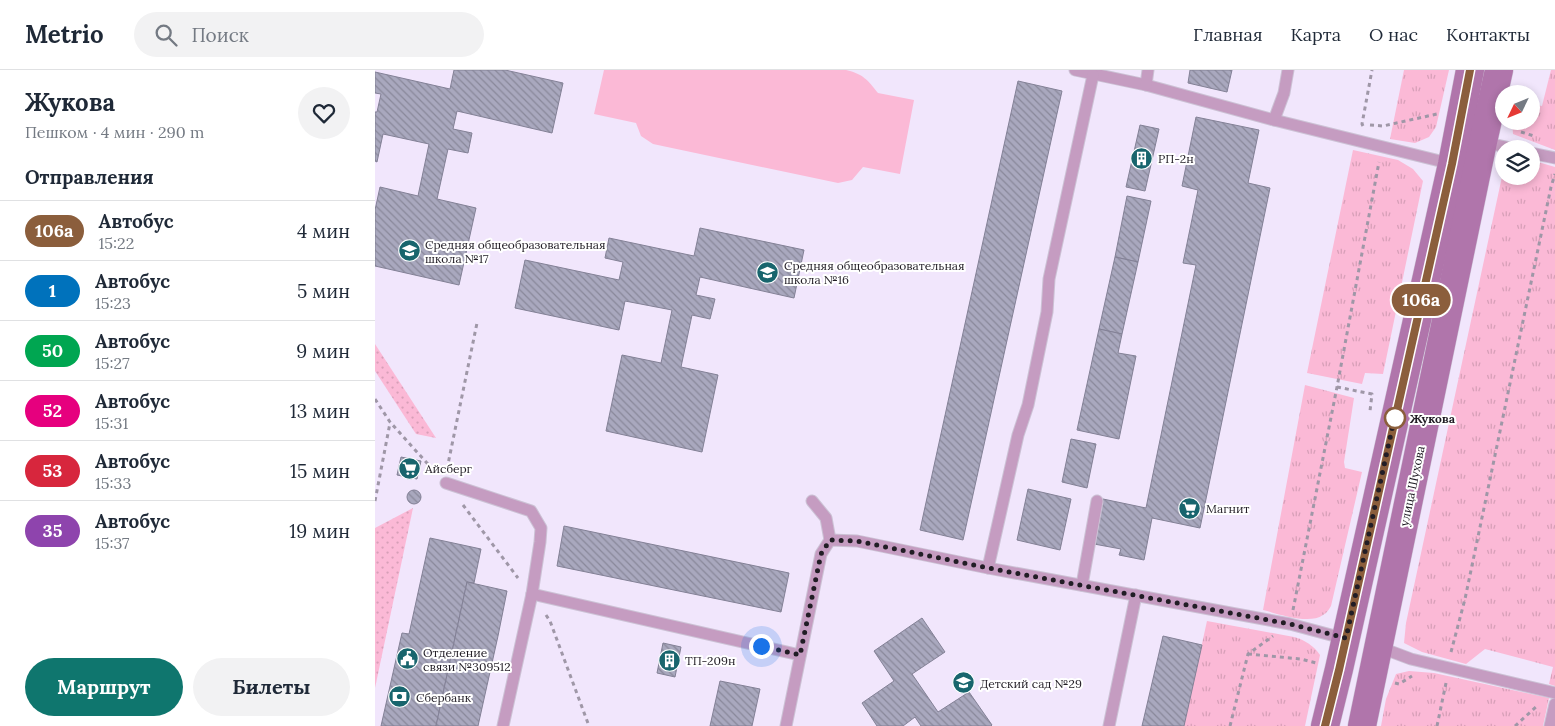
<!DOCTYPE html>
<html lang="ru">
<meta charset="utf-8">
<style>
body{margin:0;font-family:Lora,serif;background:#f2f2f3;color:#1f2937;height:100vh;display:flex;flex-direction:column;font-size:19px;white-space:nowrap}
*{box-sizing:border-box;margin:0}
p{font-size:16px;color:#747a83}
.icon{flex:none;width:28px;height:28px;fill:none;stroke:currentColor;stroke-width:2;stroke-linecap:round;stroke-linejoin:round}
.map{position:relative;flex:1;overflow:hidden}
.drawer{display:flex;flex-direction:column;background:#fff;width:375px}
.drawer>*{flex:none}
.badge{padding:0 10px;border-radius:16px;font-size:18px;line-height:32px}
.needle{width:32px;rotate:227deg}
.buttons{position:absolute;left:1120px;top:15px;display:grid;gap:10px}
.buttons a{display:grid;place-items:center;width:45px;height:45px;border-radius:50%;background:#fff;box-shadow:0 2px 8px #0003;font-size:25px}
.you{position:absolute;width:25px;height:25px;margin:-12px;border:4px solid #fff;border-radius:50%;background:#1a73e8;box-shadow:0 0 0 8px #1a73e833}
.map>.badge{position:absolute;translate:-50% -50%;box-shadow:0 0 0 2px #fff}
h2{padding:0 25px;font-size:19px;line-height:45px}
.round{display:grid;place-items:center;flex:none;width:52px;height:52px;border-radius:26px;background:#f2f2f3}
.overview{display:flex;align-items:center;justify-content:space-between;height:85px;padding:0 25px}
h1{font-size:24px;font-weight:700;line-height:38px}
.cta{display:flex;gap:10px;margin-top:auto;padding:10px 25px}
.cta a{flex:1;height:58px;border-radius:30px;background:#0f766e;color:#fff;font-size:20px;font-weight:700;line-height:58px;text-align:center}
.cta a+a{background:#f2f2f3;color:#1f2937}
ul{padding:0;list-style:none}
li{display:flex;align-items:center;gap:15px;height:60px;padding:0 25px;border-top:1px solid #e0e1e3}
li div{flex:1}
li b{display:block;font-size:19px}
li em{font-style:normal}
li .badge{min-width:55px;font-weight:700;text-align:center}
header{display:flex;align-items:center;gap:30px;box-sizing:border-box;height:70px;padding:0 25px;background:#fff;border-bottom:1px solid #e0e1e3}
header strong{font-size:24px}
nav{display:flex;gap:28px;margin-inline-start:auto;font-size:18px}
.search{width:350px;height:45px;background:#f2f2f3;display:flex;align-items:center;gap:12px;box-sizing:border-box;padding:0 18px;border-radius:28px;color:#747a83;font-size:19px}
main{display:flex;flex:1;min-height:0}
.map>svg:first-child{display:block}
</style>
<header>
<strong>Metrio</strong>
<div class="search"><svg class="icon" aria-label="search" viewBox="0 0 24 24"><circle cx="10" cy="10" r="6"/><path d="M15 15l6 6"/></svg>Поиск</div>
<nav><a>Главная</a><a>Карта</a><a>О нас</a><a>Контакты</a></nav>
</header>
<main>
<section class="drawer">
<div class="overview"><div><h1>Жукова</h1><p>Пешком · 4 мин · 290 m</p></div><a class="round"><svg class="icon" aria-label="heart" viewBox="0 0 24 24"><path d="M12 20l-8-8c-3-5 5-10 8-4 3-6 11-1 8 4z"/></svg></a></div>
<h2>Отправления</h2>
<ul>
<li><span class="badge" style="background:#8b5e3c;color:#fff">106а</span><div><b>Автобус</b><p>15:22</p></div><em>4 мин</em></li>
<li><span class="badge" style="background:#0072bc;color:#fff">1</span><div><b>Автобус</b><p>15:23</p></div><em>5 мин</em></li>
<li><span class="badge" style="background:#00a651;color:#fff">50</span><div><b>Автобус</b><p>15:27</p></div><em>9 мин</em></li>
<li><span class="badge" style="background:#e6007e;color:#fff">52</span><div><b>Автобус</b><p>15:31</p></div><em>13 мин</em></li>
<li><span class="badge" style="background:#d7263d;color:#fff">53</span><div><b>Автобус</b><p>15:33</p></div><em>15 мин</em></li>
<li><span class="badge" style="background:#8e44ad;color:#fff">35</span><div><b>Автобус</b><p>15:37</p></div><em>19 мин</em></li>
</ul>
<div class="cta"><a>Маршрут</a><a>Билеты</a></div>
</section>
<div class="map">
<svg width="1180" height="656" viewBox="0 0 1180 656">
<defs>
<pattern id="grass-tufts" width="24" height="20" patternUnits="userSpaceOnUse" patternTransform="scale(1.25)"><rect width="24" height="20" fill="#fbb9d6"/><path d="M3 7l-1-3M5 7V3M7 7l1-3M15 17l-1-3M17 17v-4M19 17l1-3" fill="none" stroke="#d79fb8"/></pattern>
<pattern id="park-dots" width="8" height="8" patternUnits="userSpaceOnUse" patternTransform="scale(1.25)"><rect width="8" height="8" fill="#fbb9d6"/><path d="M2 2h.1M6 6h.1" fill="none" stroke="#d79fb8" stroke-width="1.8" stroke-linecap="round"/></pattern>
<pattern id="building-back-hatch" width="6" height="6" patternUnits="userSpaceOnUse" patternTransform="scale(1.25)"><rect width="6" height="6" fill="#a9a8be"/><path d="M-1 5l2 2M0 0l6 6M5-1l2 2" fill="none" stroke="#89889a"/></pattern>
</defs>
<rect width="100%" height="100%" fill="#f1e6fc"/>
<g fill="url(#grass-tufts)">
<path d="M1029 0H1074L1061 57 1054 67 1040 73 1015 69Z"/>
<path d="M1176 0H1180V80L1138 64 1137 51H1156V34L1167 36Z"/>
<path d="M978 80 1023 90 1038 99 1048 111 1008 304 990 303 987 314 932 303Z"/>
<path d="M1156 90 1180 97V616L1174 614 1178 597 1110 579 1091 594 1047 582 1029 573 1031 553 1128 102 1129 106H1156Z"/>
<path d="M930 315 979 328 969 392 970 398 987 402 956 536C954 539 952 543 948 545 934 555 904 544 888 540Z"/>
<path d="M832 551 919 567C930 570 939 576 945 585L930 656H809Z"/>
<path d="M1034 601 1059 603 1174 628 1168 656H1006L1011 629 1021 604Z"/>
</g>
<g fill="url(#park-dots)">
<path d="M0 274 61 368 41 364 0 301Z"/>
<path d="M38 438 0 618V458Z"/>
</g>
<path fill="#fbb9d6" d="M229 0H471C488 4 493 10 503 23L539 30 525 104 488 97 477 110 463 113 278 74 266 66 261 53 219 44Z"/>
<g fill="url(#building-back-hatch)" stroke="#838196">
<path d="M79 0H130L188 13 177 63 82 41 78 59 97 63 93 83 73 79 62 129 101 138 84 215 0 196V140L5 117 43 126 54 74 8 64 2 92 0 91V42H2L6 24 0 23V2L75 19Z"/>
<path d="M815 0H857L852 22 813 13Z"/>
<path d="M643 11 687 21 588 470 545 460Z"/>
<path d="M821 47 884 60 873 113 895 118 825 458 777 448 769 490 744 485 746 479 719 474 728 429 771 438 821 195 808 193 823 120 807 116Z"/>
<path d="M765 55 784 59 770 121 751 117Z"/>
<path d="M752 126 776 131 763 192 740 187Z"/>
<path d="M325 158 429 180 419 228 325 207 321 225 340 229 335 249 317 245 306 297 343 305 327 382 231 361 247 285 286 293 297 240 250 231 244 260 140 238 150 190 244 210 248 192 230 188 234 168 319 186Z"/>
<path d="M740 187 763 192 747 264 724 259Z"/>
<path d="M724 259 747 264 743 283 761 286 744 369 702 360Z"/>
<path d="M696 369 721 374 712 418 687 412Z"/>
<path d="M26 387 46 391 42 409 22 405Z"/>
<path d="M653 419 696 429 685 480 642 470Z"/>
<circle cx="39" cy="427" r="7"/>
<path d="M189 456 414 503 406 542 182 496Z"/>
<path d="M55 468 106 479 99 513 92 512 61 656H6L27 563 34 564Z"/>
<path d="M92 512 132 521 123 566 103 656H61Z"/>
<path d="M547 548 570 582 537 604 563 642 594 622 617 655 616 656H546L540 647 528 656H502L487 633 519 611 499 581Z"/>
<path d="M788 566 827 575 809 656H767Z"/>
<path d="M288 573 306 577 300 607 282 603Z"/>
<path d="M345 611 385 619 377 656H335Z"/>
</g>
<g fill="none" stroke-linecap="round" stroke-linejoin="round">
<defs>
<g id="service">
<path d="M700 0 771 15 899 50 1077 94"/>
<path d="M771 15 773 0"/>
<path d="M899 50 909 23 913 0"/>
<path d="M1108 72 1140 79"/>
<path d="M1156 83 1180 88"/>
<path d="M71 413 156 441 166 458 165 472 157 524 128 656"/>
<path d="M437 431 451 448 455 470"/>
<path d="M613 498 643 365 653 335 672 242 674 209 718 5"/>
<path d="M707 515 722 431"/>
<path d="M157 524 425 585"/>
<path d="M1004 577 1036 589 1180 623"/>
<path d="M411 656 446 484 455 470 482 471 613 498 915 554 971 569"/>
<path d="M734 656 761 525"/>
<path d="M1175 656 1180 634"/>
</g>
<g id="secondary">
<path d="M950 656 964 599 1077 94 1095 0"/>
<path d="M987 656 1108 72 1124 0"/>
</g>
</defs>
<use href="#service" stroke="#ccc2d5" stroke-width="13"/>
<use href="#secondary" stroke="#ccc2d5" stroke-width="29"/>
<g stroke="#9f97a7" stroke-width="3" stroke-dasharray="4 4" stroke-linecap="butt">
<path d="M995 55 1008 56 1062 44"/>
<path d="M988 56 987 54 997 0"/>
<path d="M1146 62 1159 66"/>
<path d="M962 317 997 324 995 341"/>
<path d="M0 329 15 352 60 402"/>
<path d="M72 399 102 253"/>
<path d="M0 431 15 353"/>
<path d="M88 435 143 508"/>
<path d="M918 540 962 317 1004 92"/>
<path d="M171 545 175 551 214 656"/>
<path d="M1076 582 1090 529 1176 117 1180 104"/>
<path d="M873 584 926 589 941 593"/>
<path d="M1020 613 1024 614 1037 606"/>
<path d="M855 656 873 584 898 566"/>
<path d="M1062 656 1071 613"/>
<path d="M1140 656 1162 636"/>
</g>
<use href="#service" stroke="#c59cc1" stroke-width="11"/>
<use href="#secondary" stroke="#b075ab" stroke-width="28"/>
</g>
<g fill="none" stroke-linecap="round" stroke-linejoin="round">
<defs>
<path id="line" d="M950 656 964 600 1077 94 1095 0"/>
</defs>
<use href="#line" stroke="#fff" stroke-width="11"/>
<use href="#line" stroke="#8b5e3c" stroke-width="8"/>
<path stroke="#211d25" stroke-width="5" stroke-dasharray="0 9" d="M386 576 425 585 446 484 455 470 482 471 613 498 915 554 971 568 1021 341 1020 348"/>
</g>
<defs>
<symbol id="building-disc" viewBox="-11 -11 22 22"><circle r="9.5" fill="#18656d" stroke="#fff"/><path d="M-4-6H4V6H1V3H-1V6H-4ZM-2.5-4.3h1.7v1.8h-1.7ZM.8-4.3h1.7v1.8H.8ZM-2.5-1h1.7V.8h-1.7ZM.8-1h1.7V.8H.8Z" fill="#fff"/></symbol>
<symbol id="school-disc" viewBox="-11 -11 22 22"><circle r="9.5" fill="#18656d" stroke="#fff"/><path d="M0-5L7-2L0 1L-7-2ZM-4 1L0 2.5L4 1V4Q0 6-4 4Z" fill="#fff"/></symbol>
<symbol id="supermarket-disc" viewBox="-11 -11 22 22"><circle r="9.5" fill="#18656d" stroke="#fff"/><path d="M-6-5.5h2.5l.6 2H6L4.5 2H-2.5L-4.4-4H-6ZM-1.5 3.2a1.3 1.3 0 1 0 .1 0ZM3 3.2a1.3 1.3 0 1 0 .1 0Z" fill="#fff"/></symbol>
<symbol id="civic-disc" viewBox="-11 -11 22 22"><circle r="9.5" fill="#18656d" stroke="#fff"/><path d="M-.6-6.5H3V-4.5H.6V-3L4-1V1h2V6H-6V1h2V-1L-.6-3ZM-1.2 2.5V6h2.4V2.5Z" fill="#fff"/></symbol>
<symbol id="bank-disc" viewBox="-11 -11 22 22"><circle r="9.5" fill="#18656d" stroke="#fff"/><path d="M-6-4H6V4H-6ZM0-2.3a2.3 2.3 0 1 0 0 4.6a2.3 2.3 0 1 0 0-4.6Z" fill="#fff"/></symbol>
</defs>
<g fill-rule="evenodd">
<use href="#building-disc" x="754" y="76" width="25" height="25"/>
<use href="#school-disc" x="22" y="168" width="25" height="25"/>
<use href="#school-disc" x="380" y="190" width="25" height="25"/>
<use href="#supermarket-disc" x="22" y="386" width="25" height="25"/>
<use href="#supermarket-disc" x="802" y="426" width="25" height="25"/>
<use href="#civic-disc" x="20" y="576" width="25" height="25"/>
<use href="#building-disc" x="282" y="578" width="25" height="25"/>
<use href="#school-disc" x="576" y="600" width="25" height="25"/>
<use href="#bank-disc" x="12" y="614" width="25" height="25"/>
</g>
<circle fill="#fff" stroke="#8b5e3c" stroke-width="2.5" cx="1020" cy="348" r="10"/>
<g text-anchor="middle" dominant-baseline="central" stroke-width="4" stroke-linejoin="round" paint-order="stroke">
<g font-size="12" fill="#211d25" stroke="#fff" text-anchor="start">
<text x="783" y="88">РП-2н</text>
<text x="50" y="174">Средняя общеобразовательная<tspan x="50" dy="14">школа №17</tspan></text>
<text x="409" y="195">Средняя общеобразовательная<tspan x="409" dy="14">школа №16</tspan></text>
<text x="50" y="398">Айсберг</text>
<text x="831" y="438">Магнит</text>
<text x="48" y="582">Отделение<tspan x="48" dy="14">связи №309512</tspan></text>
<text x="310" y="590">ТП-209н</text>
<text x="605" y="613">Детский сад №29</text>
<text x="41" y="627">Сбербанк</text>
</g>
<g font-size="12" font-weight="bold" fill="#211d25" stroke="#fff" text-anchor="start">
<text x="1035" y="348">Жукова</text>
</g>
<g font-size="12" fill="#211d25" stroke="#fff">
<text transform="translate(1037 416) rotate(-78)">улица Шухова</text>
</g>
</g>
</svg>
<div class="buttons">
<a><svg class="needle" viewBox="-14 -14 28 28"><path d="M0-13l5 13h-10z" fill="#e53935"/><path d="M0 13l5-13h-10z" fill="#747a83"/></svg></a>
<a><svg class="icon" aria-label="layers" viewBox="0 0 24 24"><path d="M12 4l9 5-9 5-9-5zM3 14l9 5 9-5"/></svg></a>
</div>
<div class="you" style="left:386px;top:576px"></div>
<b class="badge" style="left:1046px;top:230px;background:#8b5e3c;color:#fff">106а</b>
</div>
</main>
